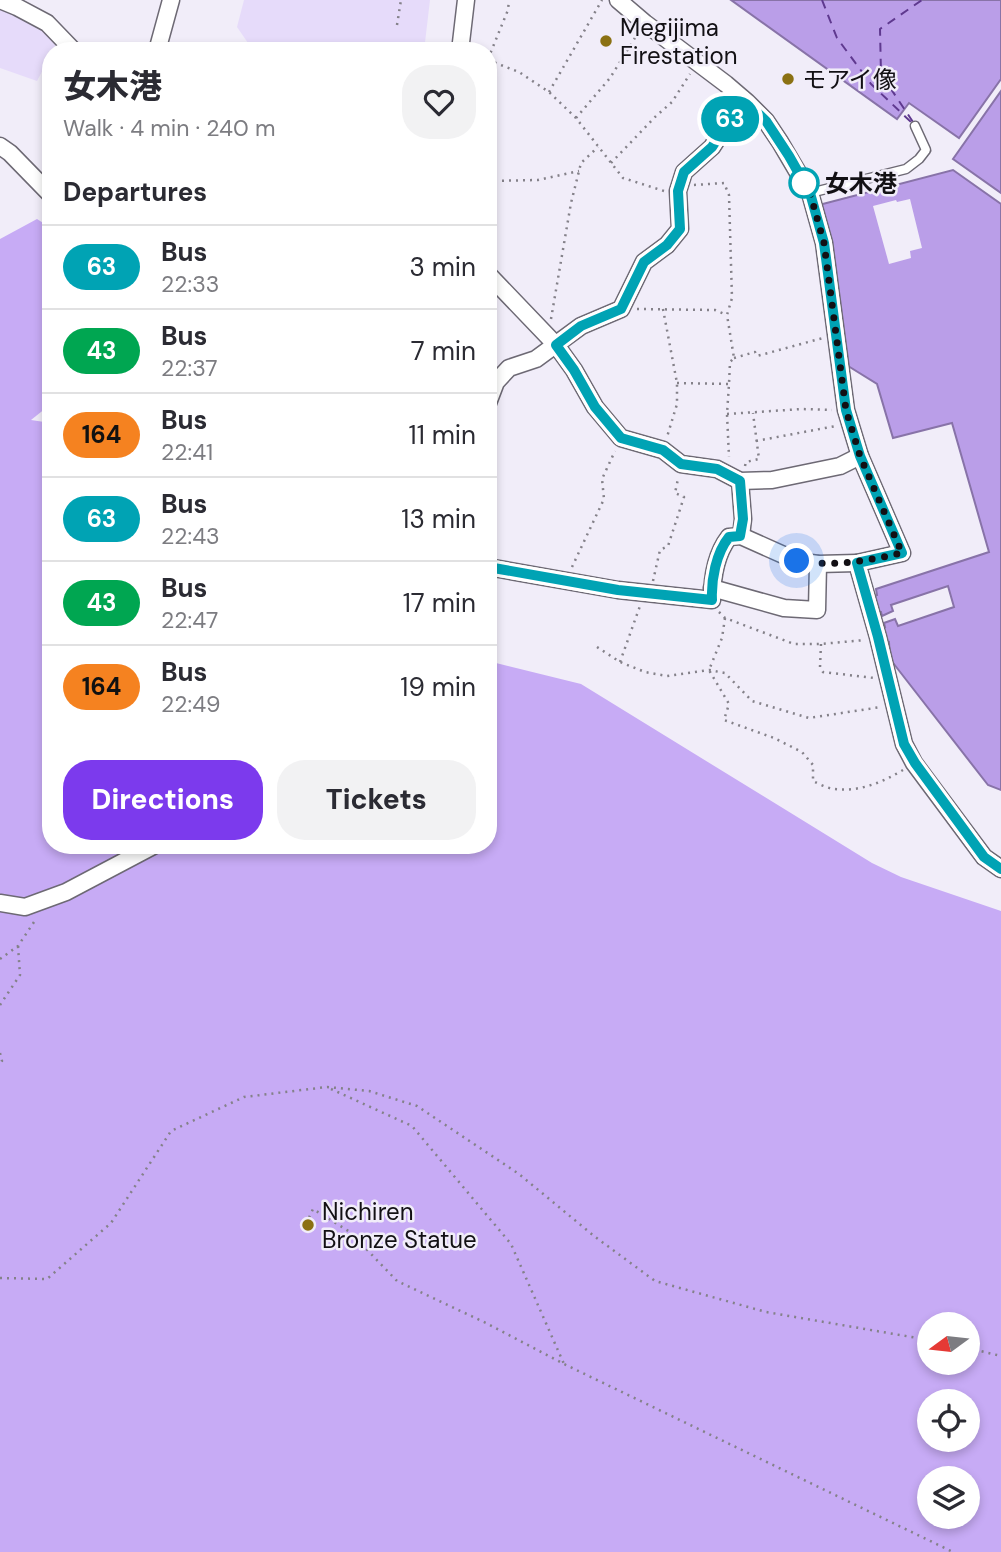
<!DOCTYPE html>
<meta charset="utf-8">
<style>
body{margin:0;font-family:"DM Sans","Noto Sans JP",sans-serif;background:#f2f2f3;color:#2b2b33;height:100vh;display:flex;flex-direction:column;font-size:26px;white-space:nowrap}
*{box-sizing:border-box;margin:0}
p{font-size:23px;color:#7c7c81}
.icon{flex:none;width:38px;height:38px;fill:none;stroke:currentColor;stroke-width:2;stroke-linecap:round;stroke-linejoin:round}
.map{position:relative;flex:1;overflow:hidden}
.panel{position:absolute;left:42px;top:42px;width:455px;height:812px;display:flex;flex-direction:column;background:#fff;border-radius:28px;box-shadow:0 4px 10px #0003}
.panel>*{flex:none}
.badge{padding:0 14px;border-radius:23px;font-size:24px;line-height:46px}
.needle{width:46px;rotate:255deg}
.controls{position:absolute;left:917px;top:1312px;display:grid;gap:14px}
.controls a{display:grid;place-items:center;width:63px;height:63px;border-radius:50%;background:#fff;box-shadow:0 4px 10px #0003;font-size:35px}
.you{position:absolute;width:35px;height:35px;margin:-18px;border:5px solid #fff;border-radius:50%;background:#1a73e8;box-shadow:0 0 0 10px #1a73e833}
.map>.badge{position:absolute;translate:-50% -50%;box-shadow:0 0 0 4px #fff}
h2{padding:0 21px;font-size:26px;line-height:63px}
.round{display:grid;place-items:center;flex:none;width:74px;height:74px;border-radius:28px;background:#f2f2f3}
.summary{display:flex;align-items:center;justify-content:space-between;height:119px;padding:0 21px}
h1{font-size:33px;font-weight:800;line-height:52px}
.cta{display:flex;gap:14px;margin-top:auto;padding:14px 21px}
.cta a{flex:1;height:80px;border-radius:28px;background:#7c3aed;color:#fff;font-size:28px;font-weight:800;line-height:80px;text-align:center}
.cta a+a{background:#f2f2f3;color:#2b2b33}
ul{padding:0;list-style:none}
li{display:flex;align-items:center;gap:21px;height:84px;padding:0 21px;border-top:2px solid #e1e1e2}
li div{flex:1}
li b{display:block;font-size:26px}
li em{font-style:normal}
li .badge{min-width:77px;font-weight:700;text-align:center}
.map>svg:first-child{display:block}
</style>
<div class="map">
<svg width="1001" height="1552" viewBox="0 0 1001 1552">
<rect width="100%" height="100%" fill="#f1edf9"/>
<g fill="#e6dbfa">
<path d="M244 0H430L424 51H244L248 43 237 27Z"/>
<path d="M0 4 42 25 57 41 53 51H51V54L37 81 0 68Z"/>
</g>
<path fill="#c7abf5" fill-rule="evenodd" d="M37 219 51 228V404L31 420 51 423V845H488V661L581 684 872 863 901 877 1001 911V1552H0V239ZM929 1325H968V1363H929ZM929 1402H968V1440H929ZM929 1479H968V1517H929Z"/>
<g fill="#ba9ee8" stroke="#8873a8" stroke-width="2">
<path d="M731 0H1001V79L959 138 909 103 897 119Z"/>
<path d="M1001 91V193L953 159Z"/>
<path d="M953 170 1001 204V790L988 785 890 659 889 642 886 643 882 628 885 627 884 623 895 619 898 626 954 607 948 586 891 605 893 611 882 616 881 612H879L874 596 877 595 876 589 989 552 952 423 893 438 877 384 840 361 815 206Z"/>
</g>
<path fill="#f1edf9" d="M910 199 922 248 910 251 911 258 889 264 873 206 896 200 897 202Z"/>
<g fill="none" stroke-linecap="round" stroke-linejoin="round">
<g stroke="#5f398f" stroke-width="2" stroke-dasharray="9 7" stroke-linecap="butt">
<path d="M822 0 837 38 871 84 912 123"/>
<path d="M913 122 881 74 880 29 922 0"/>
</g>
<defs>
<path id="lane" d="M810 193 906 169 919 159 926 150 915 126"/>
<g id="street">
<path d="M0 0 17 7 47 23 74 51"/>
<path d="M618 0 645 23 726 84 747 102 766 121 780 142 810 193 824 243 846 410 860 456 902 553 857 563 878 637 904 744 914 763 984 857 1001 869"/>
<path d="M157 51 171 0"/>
<path d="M460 51 466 0"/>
<path d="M0 146 10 153 51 195"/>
<path d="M488 274 556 345 574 370 595 407 621 438 663 450 681 464 717 469 740 481 772 480 840 466 860 456"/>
<path d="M488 403 496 382 509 368 536 359 581 326 621 309 644 262 667 245 680 229 678 191 684 172 712 147 743 99"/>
<path d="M740 481 743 519 741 536"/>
<path d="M488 567 618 590 712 600C712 579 716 554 729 537L741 536 797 561 818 564 857 563"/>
<path d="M712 588 784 608 817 610 818 564"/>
<path d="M0 903 25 907 66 892 155 845"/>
</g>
</defs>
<use href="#lane" stroke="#6d6974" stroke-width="11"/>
<use href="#street" stroke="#6d6974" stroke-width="19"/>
<g stroke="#848189" stroke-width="2.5" stroke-dasharray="2 5" stroke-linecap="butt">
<path d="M397 25 401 0"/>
<path d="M488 59 508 10 509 0"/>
<path d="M488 60 519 72 549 92 576 118 623 178 664 191"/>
<path d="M549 92 602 0"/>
<path d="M576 118 610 78 638 33"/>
<path d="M611 163 655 117 672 102 690 74"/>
<path d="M488 181 538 180 579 171"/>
<path d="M694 185 724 183 729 195 732 298 727 315 734 358 730 362 729 384 727 414 729 457"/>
<path d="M637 309 715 310 727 315"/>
<path d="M663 309 677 383V404L667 437"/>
<path d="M551 319 571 203 581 163 598 147"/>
<path d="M734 358 755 352 757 356 823 338"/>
<path d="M677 383 729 384"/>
<path d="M727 414 802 409 832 410"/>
<path d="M756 441 836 426"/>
<path d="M46 442 51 444"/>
<path d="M745 466 746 462 759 459 753 413"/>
<path d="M572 567 604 499 602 479 615 451"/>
<path d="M653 581 660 550 668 546 684 497 675 493 678 479"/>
<path d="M719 612 725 618 794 644H821L865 640"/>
<path d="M725 618 722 638 709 670 729 704 724 720 774 738 802 752 813 765V781C819 784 827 788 834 789 859 792 881 783 903 770"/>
<path d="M821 644 820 667 823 672 874 678"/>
<path d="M597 647 620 662 645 672 667 676 709 670 725 673 752 701 809 718 881 707"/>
<path d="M620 662 640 606"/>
<path d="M0 959 18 946 36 919"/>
<path d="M0 1005 20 975 18 946"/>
<path d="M0 1053 2 1061 0 1064"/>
<path d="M331 1089 412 1126 511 1244 564 1364"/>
<path d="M306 1224 313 1209 350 1232 397 1281 486 1323 564 1364 953 1552"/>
<path d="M0 1278 47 1279 111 1223 171 1131 244 1097 327 1087 369 1091 417 1106 519 1174 594 1236 655 1281 766 1312 929 1340"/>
<path d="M968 1348 1001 1356"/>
</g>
<use href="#lane" stroke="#fff" stroke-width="8"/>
<use href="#street" stroke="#fff" stroke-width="16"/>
</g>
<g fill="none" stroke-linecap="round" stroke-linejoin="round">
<defs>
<path id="line" d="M488 567 618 590 712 600C711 580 716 553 729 537L740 536 743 519 740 481 717 469 681 464 663 450 621 438 595 407 574 370 556 345 581 326 621 309 644 262 667 245 680 229 678 191 684 172 712 147 743 99 766 121 789 156 810 193 824 243 846 410 860 456 902 553 857 563 878 637 904 744 915 763 984 857 1001 869"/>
</defs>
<use href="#line" stroke="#fff" stroke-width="16"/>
<use href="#line" stroke="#00a3b4" stroke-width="10"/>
<path stroke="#121014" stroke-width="7" stroke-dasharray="0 12.6" d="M797 561C836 567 864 561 902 553L860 456 846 410 824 243 810 193 804 183"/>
</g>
<g fill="#8b7113" stroke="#f1edf9" stroke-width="2.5">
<circle cx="606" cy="41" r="7"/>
<circle cx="788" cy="79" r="7"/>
<circle cx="308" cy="1225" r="7"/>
</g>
<circle fill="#fff" stroke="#00a3b4" stroke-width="3.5" cx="804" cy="183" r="14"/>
<g text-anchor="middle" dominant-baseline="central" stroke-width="5" stroke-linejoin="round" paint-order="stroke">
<g font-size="24" fill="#121014" stroke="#f1edf9" text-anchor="start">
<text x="620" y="27">Megijima<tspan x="620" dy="28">Firestation</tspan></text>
<text x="802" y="79">モアイ像</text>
<text x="322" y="1211">Nichiren<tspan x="322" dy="28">Bronze Statue</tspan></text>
</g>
<g font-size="24" font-weight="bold" fill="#121014" stroke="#f1edf9" text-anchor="start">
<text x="825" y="183">女木港</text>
</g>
</g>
</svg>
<div class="controls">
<a><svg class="needle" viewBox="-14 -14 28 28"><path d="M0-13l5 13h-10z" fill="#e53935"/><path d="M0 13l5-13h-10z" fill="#7c7c81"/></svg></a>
<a><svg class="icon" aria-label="locate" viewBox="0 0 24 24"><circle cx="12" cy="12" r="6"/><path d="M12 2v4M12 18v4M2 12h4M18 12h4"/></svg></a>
<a><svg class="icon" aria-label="layers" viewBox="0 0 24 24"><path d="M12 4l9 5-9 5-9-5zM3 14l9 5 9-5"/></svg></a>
</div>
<div class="you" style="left:797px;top:561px"></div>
<b class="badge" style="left:730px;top:119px;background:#00a3b4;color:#fff">63</b>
<section class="panel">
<div class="summary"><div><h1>女木港</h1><p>Walk · 4 min · 240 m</p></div><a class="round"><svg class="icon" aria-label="heart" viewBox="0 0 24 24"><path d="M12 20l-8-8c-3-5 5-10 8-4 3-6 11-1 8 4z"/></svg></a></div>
<h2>Departures</h2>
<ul>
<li><span class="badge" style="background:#00a3b4;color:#fff">63</span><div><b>Bus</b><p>22:33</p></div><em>3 min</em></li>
<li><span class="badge" style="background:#00a651;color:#fff">43</span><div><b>Bus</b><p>22:37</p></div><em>7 min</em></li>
<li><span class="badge" style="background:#f58220;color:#111">164</span><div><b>Bus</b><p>22:41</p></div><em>11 min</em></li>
<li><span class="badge" style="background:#00a3b4;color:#fff">63</span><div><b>Bus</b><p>22:43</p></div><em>13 min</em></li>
<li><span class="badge" style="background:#00a651;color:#fff">43</span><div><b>Bus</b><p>22:47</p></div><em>17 min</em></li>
<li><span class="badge" style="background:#f58220;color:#111">164</span><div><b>Bus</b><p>22:49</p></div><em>19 min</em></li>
</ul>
<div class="cta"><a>Directions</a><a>Tickets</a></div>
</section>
</div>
